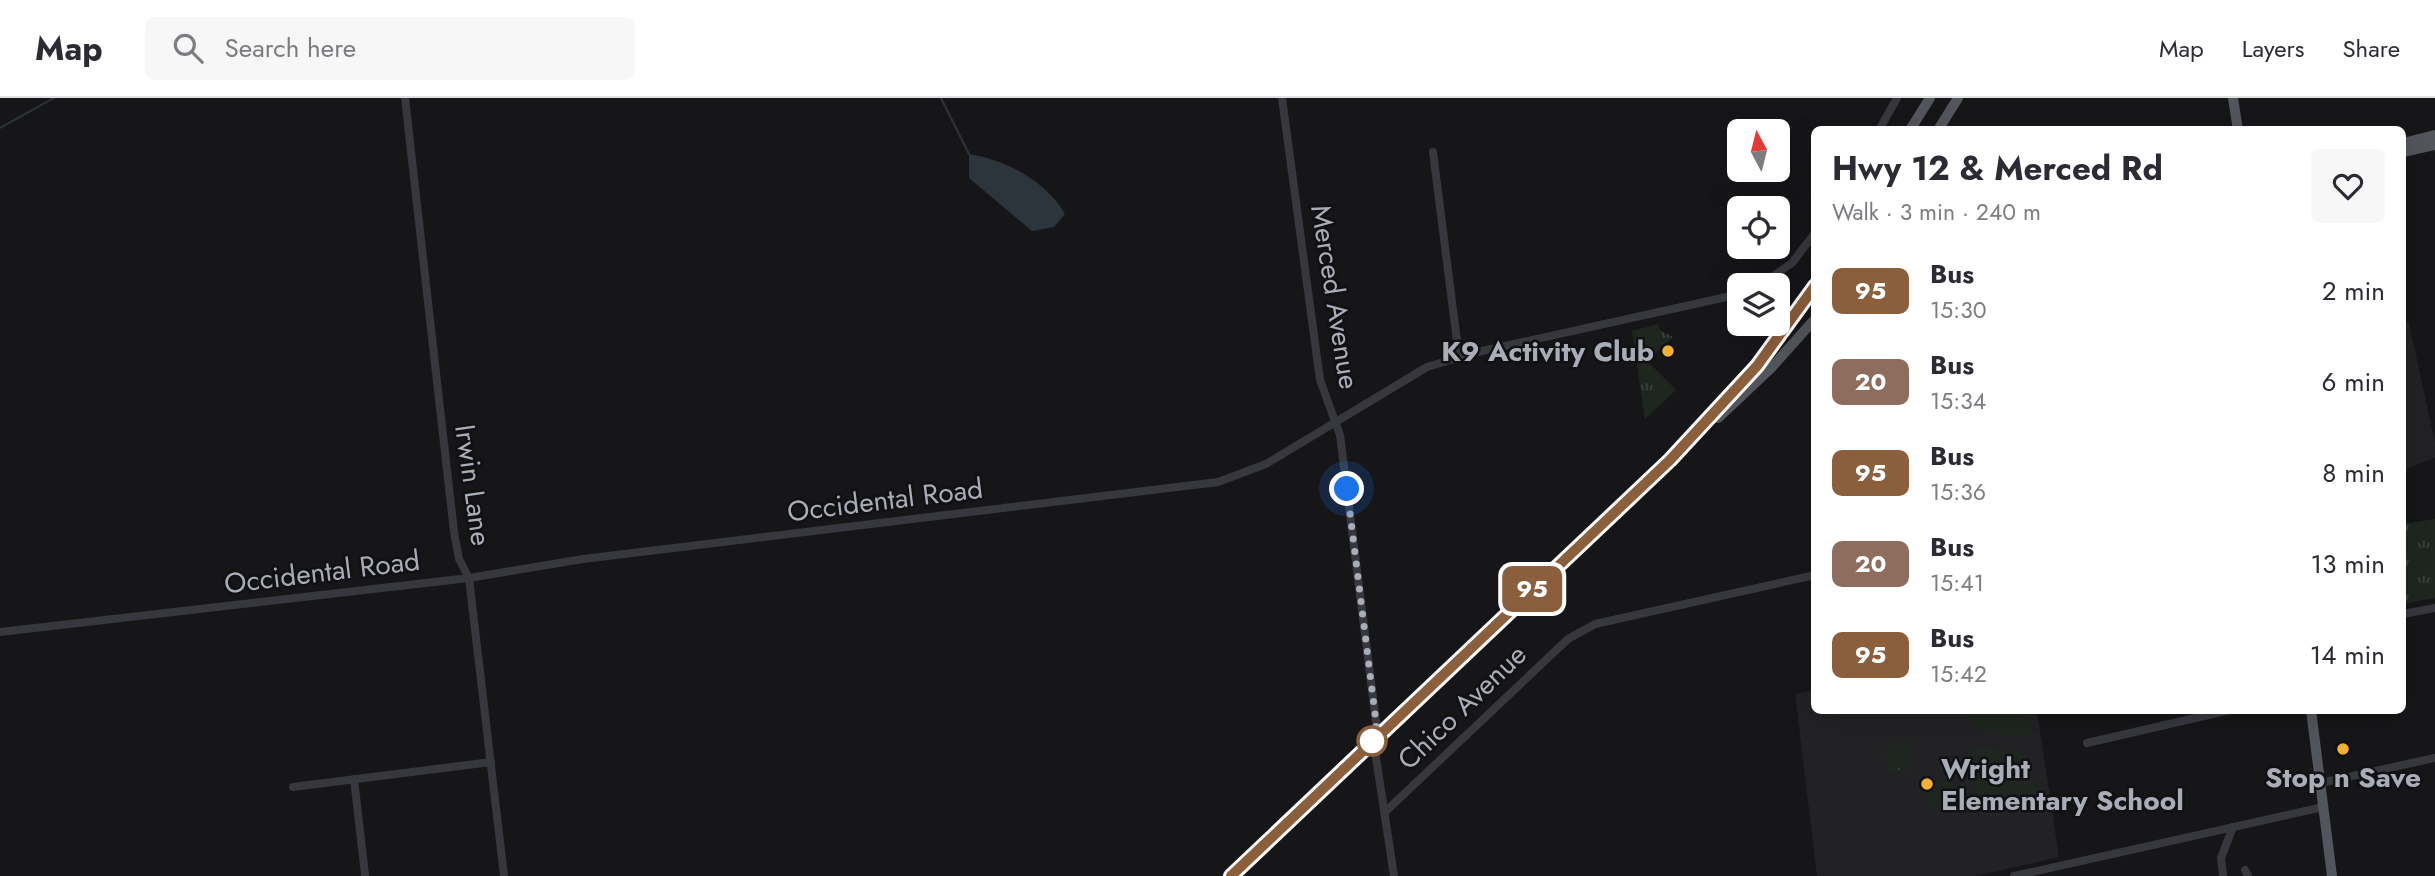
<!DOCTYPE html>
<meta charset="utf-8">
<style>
body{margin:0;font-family:Jost,sans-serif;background:#f7f7f7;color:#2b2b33;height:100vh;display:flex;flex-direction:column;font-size:26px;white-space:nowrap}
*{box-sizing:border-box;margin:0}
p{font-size:23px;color:#7c7c81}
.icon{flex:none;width:38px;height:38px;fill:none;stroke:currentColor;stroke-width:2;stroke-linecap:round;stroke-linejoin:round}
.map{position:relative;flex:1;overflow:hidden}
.side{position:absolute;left:1811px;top:28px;width:595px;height:588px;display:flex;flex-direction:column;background:#fff;border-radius:10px;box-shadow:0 7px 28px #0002}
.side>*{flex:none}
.badge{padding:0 14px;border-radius:10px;font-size:24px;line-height:46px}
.needle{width:46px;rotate:353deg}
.controls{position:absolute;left:1727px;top:21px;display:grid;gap:14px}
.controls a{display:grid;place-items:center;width:63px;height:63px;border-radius:10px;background:#fff;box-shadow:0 7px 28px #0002;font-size:35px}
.you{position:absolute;width:35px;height:35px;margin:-18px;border:5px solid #fff;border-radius:50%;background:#1a73e8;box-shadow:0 0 0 10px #1a73e833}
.map>.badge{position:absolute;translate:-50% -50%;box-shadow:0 0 0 4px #fff}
.round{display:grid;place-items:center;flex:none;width:74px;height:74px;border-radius:10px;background:#f7f7f7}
.head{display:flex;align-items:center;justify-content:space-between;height:119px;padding:0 21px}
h1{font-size:33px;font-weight:700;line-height:52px}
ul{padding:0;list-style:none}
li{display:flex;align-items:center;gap:21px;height:91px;padding:0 21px}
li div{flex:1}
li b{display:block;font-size:26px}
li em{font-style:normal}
li .badge{min-width:77px;font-weight:700;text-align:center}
header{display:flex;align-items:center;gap:42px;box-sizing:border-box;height:98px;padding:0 35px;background:#fff;border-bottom:2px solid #e1e1e2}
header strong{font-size:33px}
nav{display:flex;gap:38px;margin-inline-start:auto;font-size:24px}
.search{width:490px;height:63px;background:#f7f7f7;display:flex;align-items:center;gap:18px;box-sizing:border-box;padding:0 24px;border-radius:10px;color:#7c7c81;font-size:26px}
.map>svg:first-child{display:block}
</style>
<header>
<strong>Map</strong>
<div class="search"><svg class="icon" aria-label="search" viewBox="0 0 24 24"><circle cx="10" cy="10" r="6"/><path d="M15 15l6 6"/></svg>Search here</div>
<nav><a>Map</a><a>Layers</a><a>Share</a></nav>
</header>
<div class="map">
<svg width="2435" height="778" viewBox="0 0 2435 778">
<defs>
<pattern id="park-tufts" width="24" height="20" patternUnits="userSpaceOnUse" patternTransform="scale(1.75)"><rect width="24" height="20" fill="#1e261f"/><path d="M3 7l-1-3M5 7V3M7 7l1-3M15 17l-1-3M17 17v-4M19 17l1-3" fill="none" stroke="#3c433d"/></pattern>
</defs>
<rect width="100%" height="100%" fill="#161618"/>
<g fill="#222225">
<path d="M2409 224 2435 345V360L2403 372V225Z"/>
<path d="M1815 592V612L2037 613 2059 759 1976 778H1817L1795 596Z"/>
</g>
<g fill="#1e261f">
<path d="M1962 613H2026L2032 636C2010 642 1972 635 1962 613Z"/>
<path d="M1971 650H1996L2020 656 2036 688 2039 702 1983 709 1979 706Z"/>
<path d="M1955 681 1959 705 1945 707 1942 683Z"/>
<path d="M1940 683 1943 707 1929 709 1926 684Z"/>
</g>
<g fill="url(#park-tufts)">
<path d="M1658 226 1660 232 1673 239 1647 263 1676 292 1645 321 1632 233Z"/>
<path d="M2435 421V500L2403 506V426Z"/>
<path d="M1907 643 1911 671 1888 673 1885 646Z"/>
</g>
<path fill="#2c353c" d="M969 56C1006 62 1045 82 1065 116L1054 129 1032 133 969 80Z"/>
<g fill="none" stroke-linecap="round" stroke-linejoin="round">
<g stroke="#2c353c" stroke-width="2">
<path d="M941 0 969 56"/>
<path d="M0 30 54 0"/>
</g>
<g stroke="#37383d" stroke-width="8">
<path d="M405 0 454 434 459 461 469 480 504 778"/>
<path d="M1282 0 1320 282 1340 337 1376 624 1375 653 1394 778"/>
<path d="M1879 32 1897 0"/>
<path d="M1433 54 1459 259"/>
<path d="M1760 187 1792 165 1815 135"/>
<path d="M2403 516 2435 510"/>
<path d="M0 534 469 480 583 461 1218 384 1266 366 1427 269 1473 255 1740 196"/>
<path d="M2087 645 2230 612"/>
<path d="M354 681 365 777"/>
<path d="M2320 685 2435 660"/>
<path d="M293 689 491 664"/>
<path d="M1385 714 1568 541 1595 526 1815 477"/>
<path d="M2245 772 2248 778"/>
<path d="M2014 778 2323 709"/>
<path d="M2223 778 2221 760 2233 729"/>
</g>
<g stroke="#53555c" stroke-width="10">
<path d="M2233 0 2238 32"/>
<path d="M1910 32 1930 0"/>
<path d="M1938 32 1958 0"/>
<path d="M2403 45 2435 37"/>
<path d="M2403 54 2435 47"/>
<path d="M1718 320 1772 269 1815 221"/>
<path d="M2311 612 2332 778"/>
<path d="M1231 778 1670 361 1757 268 1815 188"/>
</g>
</g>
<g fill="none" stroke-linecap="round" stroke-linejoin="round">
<defs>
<path id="line" d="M1231 778 1670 362 1757 268 1815 188"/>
</defs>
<use href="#line" stroke="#fff" stroke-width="16"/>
<use href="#line" stroke="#8b5e3c" stroke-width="10"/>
<path stroke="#a8adb8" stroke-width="7" stroke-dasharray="0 12.6" d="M1347 391 1376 624V639L1372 643"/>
</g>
<g fill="#f2b134" stroke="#111113" stroke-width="2.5">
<circle cx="1668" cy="253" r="7"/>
<circle cx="2343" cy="651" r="7"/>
<circle cx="1927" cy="686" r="7"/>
</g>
<circle fill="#fff" stroke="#8b5e3c" stroke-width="3.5" cx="1372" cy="643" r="14"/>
<g text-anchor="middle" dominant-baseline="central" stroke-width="5" stroke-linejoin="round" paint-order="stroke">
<g font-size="28" fill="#a8adb8" stroke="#111113">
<text transform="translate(1335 199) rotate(81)">Merced Avenue</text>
<text transform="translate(473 387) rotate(82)">Irwin Lane</text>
<text transform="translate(885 402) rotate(-7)">Occidental Road</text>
<text transform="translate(322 474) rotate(-7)">Occidental Road</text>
<text transform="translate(1462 609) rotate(-44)">Chico Avenue</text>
</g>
<g font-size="28" font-weight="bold" fill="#a8adb8" stroke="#111113" text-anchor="end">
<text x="1654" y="253">K9 Activity Club</text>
<text x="1941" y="670" text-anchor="start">Wright<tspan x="1941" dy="32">Elementary School</tspan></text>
<text x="2343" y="679" text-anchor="middle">Stop n Save</text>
</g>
</g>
</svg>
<div class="controls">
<a><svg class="needle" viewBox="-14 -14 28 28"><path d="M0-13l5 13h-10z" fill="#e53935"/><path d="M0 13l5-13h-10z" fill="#7c7c81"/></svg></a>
<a><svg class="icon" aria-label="locate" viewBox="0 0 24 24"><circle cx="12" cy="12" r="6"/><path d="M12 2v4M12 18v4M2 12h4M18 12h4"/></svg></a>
<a><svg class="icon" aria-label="layers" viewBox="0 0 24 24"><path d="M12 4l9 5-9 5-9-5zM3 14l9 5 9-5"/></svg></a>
</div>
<div class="you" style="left:1347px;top:391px"></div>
<b class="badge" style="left:1532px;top:491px;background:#8b5e3c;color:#fff">95</b>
<section class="side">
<div class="head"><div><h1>Hwy 12 &amp; Merced Rd</h1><p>Walk · 3 min · 240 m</p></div><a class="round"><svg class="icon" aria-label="heart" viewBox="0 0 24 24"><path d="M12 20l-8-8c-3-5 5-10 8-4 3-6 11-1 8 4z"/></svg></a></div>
<ul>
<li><span class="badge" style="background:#8b5e3c;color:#fff">95</span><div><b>Bus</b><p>15:30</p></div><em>2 min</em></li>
<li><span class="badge" style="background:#8e6d5e;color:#fff">20</span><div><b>Bus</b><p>15:34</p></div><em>6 min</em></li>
<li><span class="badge" style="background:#8b5e3c;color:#fff">95</span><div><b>Bus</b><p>15:36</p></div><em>8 min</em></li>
<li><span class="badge" style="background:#8e6d5e;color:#fff">20</span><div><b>Bus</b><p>15:41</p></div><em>13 min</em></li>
<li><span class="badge" style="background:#8b5e3c;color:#fff">95</span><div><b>Bus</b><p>15:42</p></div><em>14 min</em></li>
</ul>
</section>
</div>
